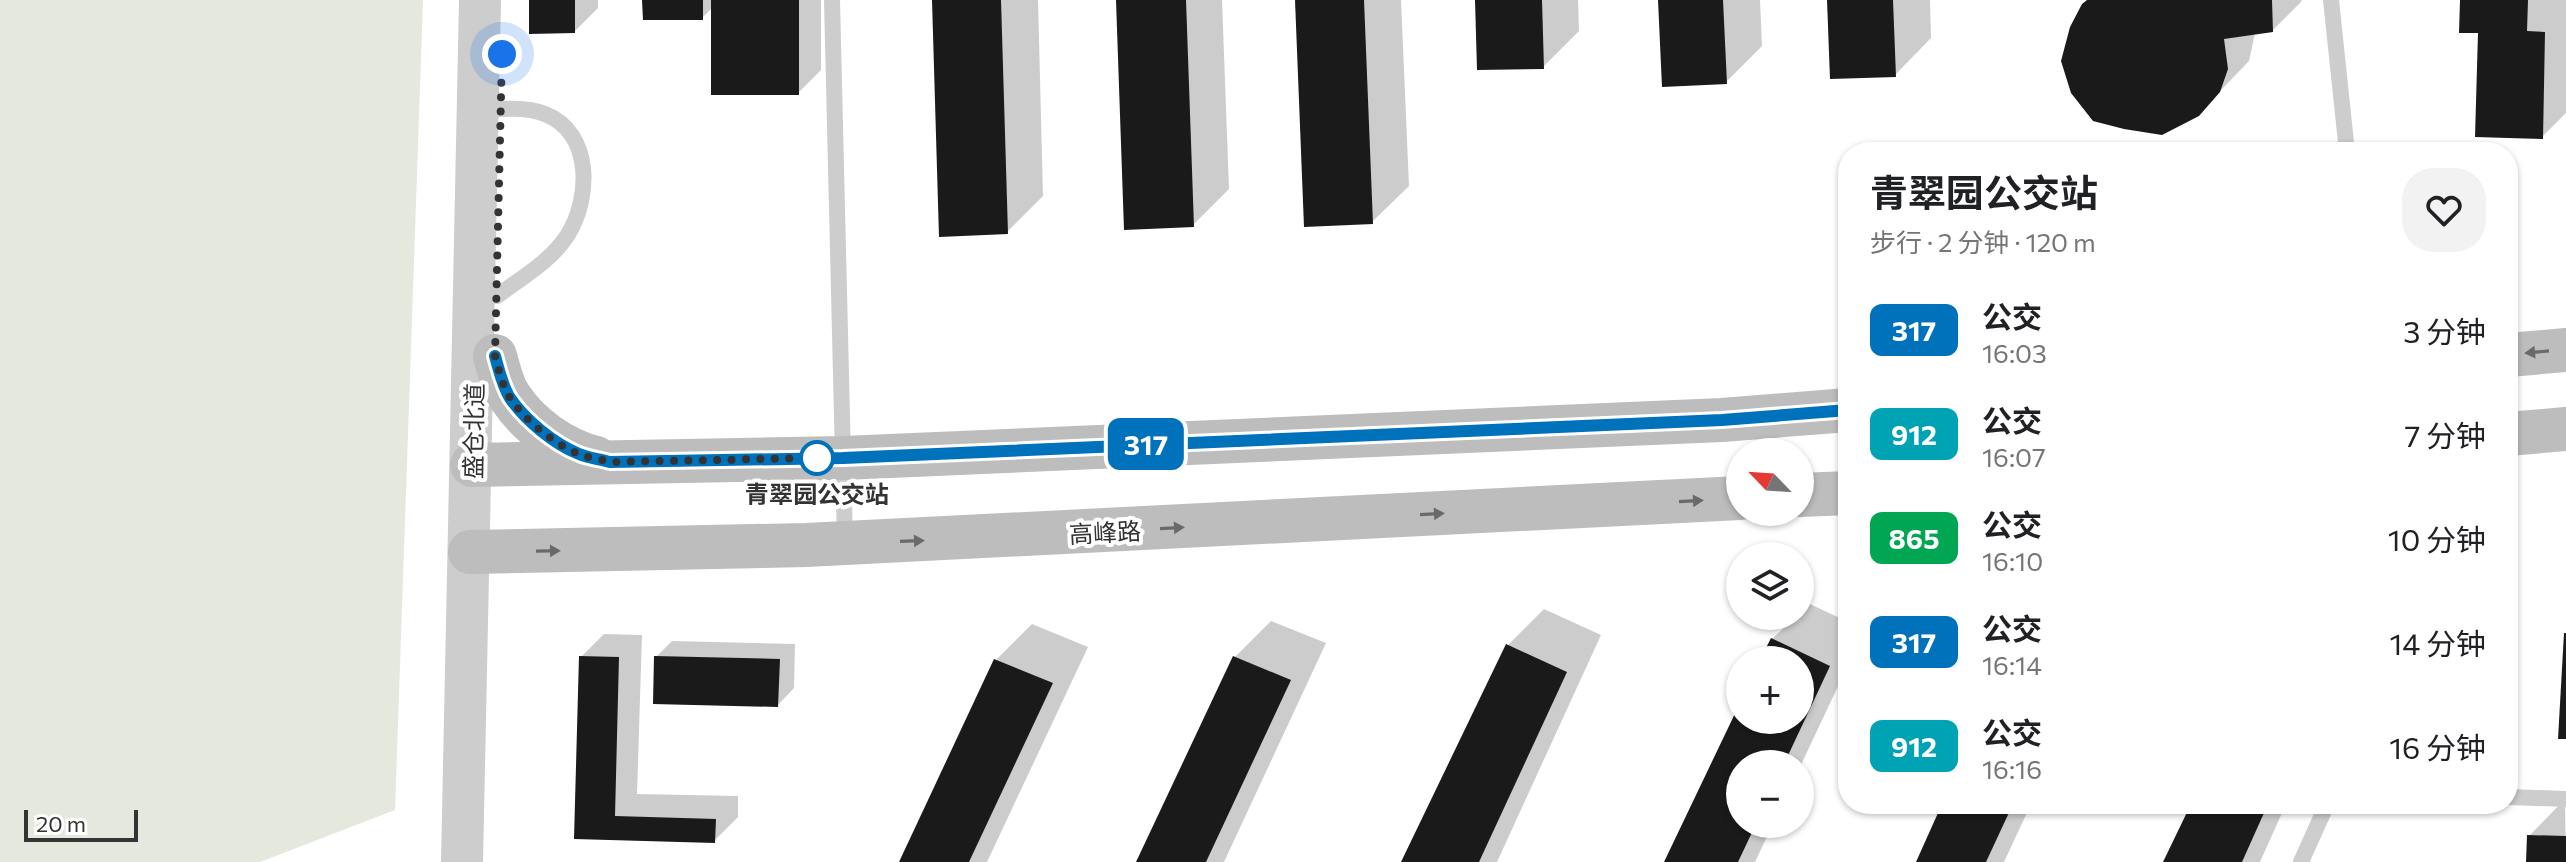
<!DOCTYPE html>
<html lang="zh">
<meta charset="utf-8">
<style>
body{margin:0;font-family:Commissioner,"Noto Sans SC",sans-serif;background:#f2f2f2;color:#202124;height:100vh;display:flex;flex-direction:column;font-size:30px;white-space:nowrap}
*{box-sizing:border-box;margin:0}
p{font-size:26px;color:#757577}
.icon{flex:none;width:44px;height:44px;fill:none;stroke:currentColor;stroke-width:2;stroke-linecap:round;stroke-linejoin:round}
.map{position:relative;flex:1;overflow:hidden}
.side{position:absolute;left:1838px;top:142px;width:680px;height:672px;display:flex;flex-direction:column;background:#fff;border-radius:32px;box-shadow:0 2px 6px #0004}
.side>*{flex:none}
.badge{padding:0 16px;border-radius:12px;font-size:28px;line-height:52px}
.needle{width:52px;rotate:295deg}
.fabs{position:absolute;left:1726px;top:438px;display:grid;gap:16px}
.fabs a{display:grid;place-items:center;width:88px;height:88px;border-radius:50%;background:#fff;box-shadow:0 2px 6px #0004;font-size:40px}
.scale{position:absolute;left:24px;bottom:20px;width:114px;box-sizing:border-box;padding-left:8px;border:4px solid #333;border-top:0;font-size:22px;line-height:28px;white-space:nowrap;color:#333;-webkit-text-stroke:6px #fff;paint-order:stroke}
.you{position:absolute;width:40px;height:40px;margin:-20px;border:6px solid #fff;border-radius:50%;background:#1a73e8;box-shadow:0 0 0 12px #1a73e833}
.map>.badge{position:absolute;translate:-50% -50%;box-shadow:0 0 0 4px #fff}
.round{display:grid;place-items:center;flex:none;width:84px;height:84px;border-radius:32px;background:#f2f2f2}
.head{display:flex;align-items:center;justify-content:space-between;height:136px;padding:0 32px}
h1{font-size:38px;font-weight:700;line-height:60px}
ul{padding:0;list-style:none}
li{display:flex;align-items:center;gap:24px;height:104px;padding:0 32px}
li div{flex:1}
li b{display:block;font-size:30px}
li em{font-style:normal}
li .badge{min-width:88px;font-weight:700;text-align:center}
.map>svg:first-child{display:block}
</style>
<div class="map">
<svg width="2566" height="862" viewBox="0 0 2566 862">
<rect width="100%" height="100%" fill="#fff"/>
<path fill="#e4e8dd" d="M0 0H423L395 810 260 862H0Z"/>
<g fill="#0003">
<path d="M531 0H598V8L575 31Z"/>
<path d="M644 0H821V70L798 93 713 7 702 18Z"/>
<path d="M934 0H1038L1043 196 1007 232Z"/>
<path d="M1118 0H1222L1229 189 1193 225Z"/>
<path d="M1297 0H1401L1409 186 1372 222Z"/>
<path d="M1477 0H1578L1579 31 1543 67Z"/>
<path d="M1660 0H1760L1762 46 1726 82Z"/>
<path d="M1829 0H1930L1931 38 1895 75Z"/>
<path d="M2088 0H2301L2302 1 2272 31 2255 33 2249 61 2198 114Z"/>
<path d="M2462 0H2566V113L2542 137Z"/>
<path d="M1808 603 1848 622V665L1800 767V764H1740V824H1773L1755 862H1667L1740 707V720H1800V660H1763L1772 639 1796 616H1800V612Z"/>
<path d="M1544 609 1601 635 1497 862H1403L1508 645Z"/>
<path d="M1271 621 1326 643 1224 862H1138L1235 657Z"/>
<path d="M1032 624 1088 647 987 862H901L996 660Z"/>
<path d="M604 634 642 635 637 794 738 796V817L714 841 576 837 581 657Z"/>
<path d="M672 641 795 644 794 688 778 705 656 657Z"/>
<path d="M2565 799 2566 862H2528L2529 836Z"/>
<path d="M1945 804H2031L2004 862H1919Z"/>
<path d="M2193 804H2286L2260 862H2165Z"/>
</g>
<g fill="#1a1a1a">
<path d="M529 0H575V33L529 34Z"/>
<path d="M642 0H703V20H643Z"/>
<rect x="711" y="0" width="88" height="95"/>
<path d="M932 0H1001L1008 234 939 237Z"/>
<path d="M1116 0H1186L1194 227 1124 230Z"/>
<path d="M1295 0H1364L1373 224 1304 227Z"/>
<path d="M1475 0H1542L1544 69 1477 70Z"/>
<path d="M1658 0H1723L1727 84 1662 87Z"/>
<path d="M1827 0H1893L1896 77 1830 79Z"/>
<path d="M2087 0H2272L2273 32 2224 39 2228 69 2220 92 2199 116 2162 135 2124 129 2093 121 2071 93 2061 61 2070 27 2082 4Z"/>
<path d="M2460 0H2528L2527 31 2545 32 2543 139 2475 137 2478 33H2459Z"/>
<path d="M2564 633H2566V739H2558Z"/>
<path d="M1771 638 1830 666 1784 764H1740V824H1756L1738 862H1664L1740 703V720H1800V660H1760Z"/>
<path d="M1506 644 1567 672 1479 862H1401Z"/>
<path d="M579 656 619 657 615 816 716 819 715 843 574 839Z"/>
<path d="M654 656 780 659 778 707 653 704Z"/>
<path d="M1233 656 1291 680 1206 862H1136Z"/>
<path d="M994 659 1053 683 969 862H899Z"/>
<path d="M1942 804H2013L1986 862H1916Z"/>
<path d="M2191 804H2268L2242 862H2163Z"/>
<path d="M2527 835 2566 836V862H2526Z"/>
</g>
<g fill="none" stroke-linecap="round" stroke-linejoin="round">
<g stroke="#cdcdcd" stroke-width="16">
<path d="M832 0 845 542"/>
<path d="M2331 0 2347 152"/>
<path d="M478 111C499 109 525 106 545 114 593 133 591 199 567 236 550 262 521 278 497 296"/>
<path d="M2508 797 2566 799"/>
<path d="M2301 862 2327 804"/>
</g>
<path stroke="#cdcdcd" stroke-width="42" d="M462 862 480 0"/>
<g stroke="#bdbdbd" stroke-width="44">
<path d="M2508 355 2566 350"/>
<path d="M495 356C499 370 502 385 510 397 529 426 563 450 596 458"/>
<path d="M2508 434 2566 429"/>
<path d="M472 465 843 458 1722 420 1848 410"/>
<path d="M1800 495 1848 493"/>
<path d="M470 552 806 545 1740 498"/>
</g>
</g>
<defs><path id="oneway-solid" d="M-6-.8H1V-3.2L6.5 0L1 3.2V.8H-6Z" transform="scale(2)"/></defs>
<g fill="#6a6a6a">
<use href="#oneway-solid" transform="translate(2537 352) rotate(175)"/>
<use href="#oneway-solid" transform="translate(1691 501) rotate(-3)"/>
<use href="#oneway-solid" transform="translate(1432 514) rotate(-3)"/>
<use href="#oneway-solid" transform="translate(1172 528) rotate(-3)"/>
<use href="#oneway-solid" transform="translate(912 541) rotate(-2)"/>
<use href="#oneway-solid" transform="translate(548 551) rotate(-1)"/>
</g>
<g fill="none" stroke-linecap="round" stroke-linejoin="round">
<defs>
<path id="line" d="M495 356C499 370 502 385 510 398 525 420 554 444 579 454 588 458 600 459 610 462L843 458 1722 420 1848 410"/>
</defs>
<use href="#line" stroke="#fff" stroke-width="18"/>
<use href="#line" stroke="#0072bc" stroke-width="12"/>
<path stroke="#333" stroke-width="8" stroke-dasharray="0 14.4" d="M502 54 495 356C499 370 502 385 510 398 525 420 554 444 579 454 588 458 600 459 610 462L817 458"/>
</g>
<circle fill="#fff" stroke="#0072bc" stroke-width="4" cx="817" cy="458" r="16"/>
<g text-anchor="middle" dominant-baseline="central" stroke-width="8" stroke-linejoin="round" paint-order="stroke">
<g font-size="24" fill="#333" stroke="#fff">
<text transform="translate(473 431) rotate(-89)">盛仓北道</text>
<text transform="translate(1105 532) rotate(-3)">高峰路</text>
</g>
<g font-size="24" font-weight="bold" fill="#333" stroke="#fff">
<text x="817" y="493">青翠园公交站</text>
</g>
</g>
</svg>
<div class="fabs">
<a><svg class="needle" viewBox="-14 -14 28 28"><path d="M0-13l5 13h-10z" fill="#e53935"/><path d="M0 13l5-13h-10z" fill="#757577"/></svg></a>
<a><svg class="icon" aria-label="layers" viewBox="0 0 24 24"><path d="M12 4l9 5-9 5-9-5zM3 14l9 5 9-5"/></svg></a>
<a>+</a>
<a>−</a>
</div>
<div class="scale">20 m</div>
<div class="you" style="left:502px;top:54px"></div>
<b class="badge" style="left:1146px;top:444px;background:#0072bc;color:#fff">317</b>
<section class="side">
<div class="head"><div><h1>青翠园公交站</h1><p>步行 · 2 分钟 · 120 m</p></div><a class="round"><svg class="icon" aria-label="heart" viewBox="0 0 24 24"><path d="M12 20l-8-8c-3-5 5-10 8-4 3-6 11-1 8 4z"/></svg></a></div>
<ul>
<li><span class="badge" style="background:#0072bc;color:#fff">317</span><div><b>公交</b><p>16:03</p></div><em>3 分钟</em></li>
<li><span class="badge" style="background:#00a3b4;color:#fff">912</span><div><b>公交</b><p>16:07</p></div><em>7 分钟</em></li>
<li><span class="badge" style="background:#00a651;color:#fff">865</span><div><b>公交</b><p>16:10</p></div><em>10 分钟</em></li>
<li><span class="badge" style="background:#0072bc;color:#fff">317</span><div><b>公交</b><p>16:14</p></div><em>14 分钟</em></li>
<li><span class="badge" style="background:#00a3b4;color:#fff">912</span><div><b>公交</b><p>16:16</p></div><em>16 分钟</em></li>
</ul>
</section>
</div>
